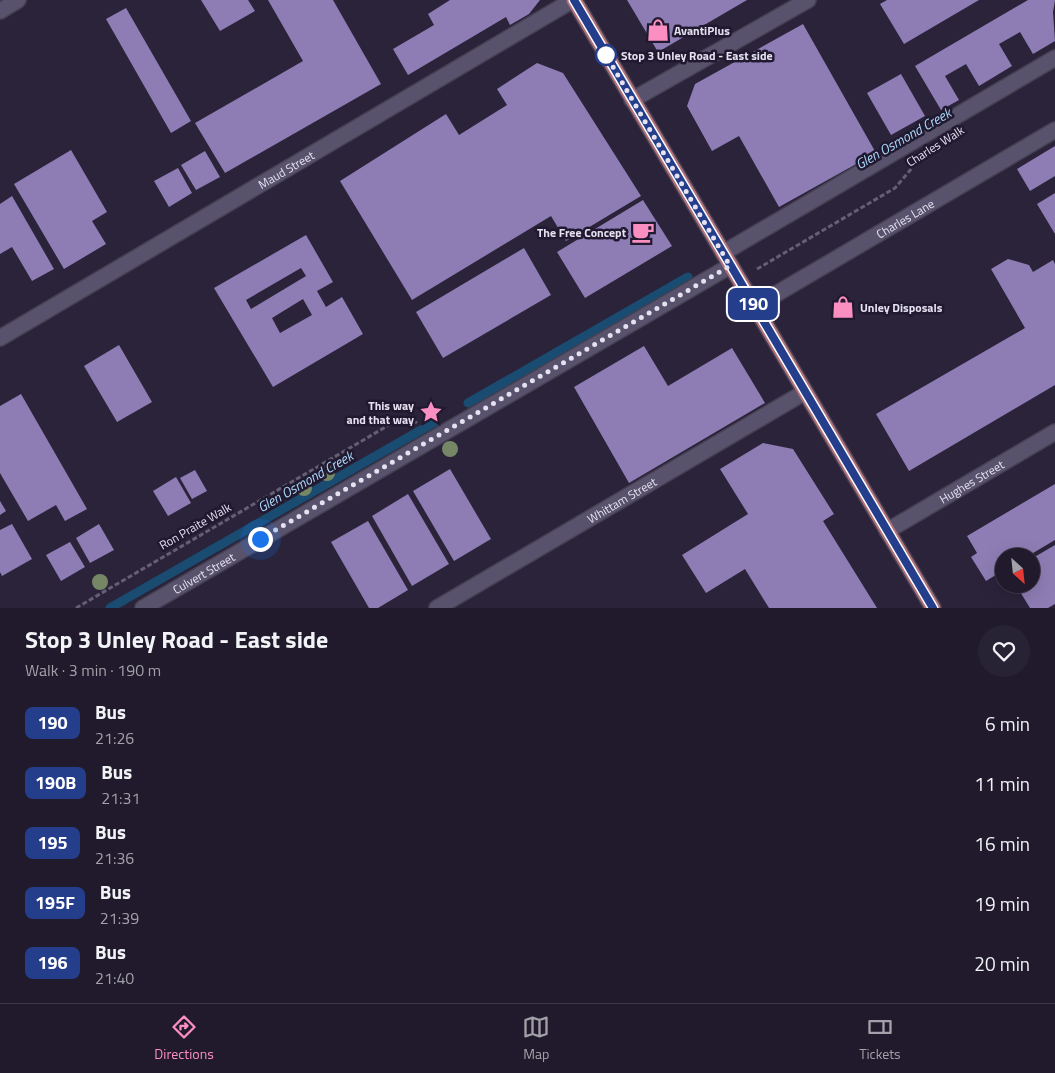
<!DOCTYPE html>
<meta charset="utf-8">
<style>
body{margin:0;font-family:"Titillium Web",sans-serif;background:#282334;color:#f1f3f6;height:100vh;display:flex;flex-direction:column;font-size:19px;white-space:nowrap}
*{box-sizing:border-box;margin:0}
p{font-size:16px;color:#a2a1a9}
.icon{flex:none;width:28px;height:28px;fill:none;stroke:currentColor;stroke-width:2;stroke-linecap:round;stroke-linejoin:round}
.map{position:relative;height:608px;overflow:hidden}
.panel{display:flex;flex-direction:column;background:#201a2c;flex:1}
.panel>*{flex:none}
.badge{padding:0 10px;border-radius:8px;font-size:18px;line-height:32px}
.needle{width:32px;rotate:153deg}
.tools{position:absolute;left:995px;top:548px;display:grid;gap:10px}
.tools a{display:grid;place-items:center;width:45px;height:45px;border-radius:50%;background:#201a2c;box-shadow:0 5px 20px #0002,0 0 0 1px #3d3848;font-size:25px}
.you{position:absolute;width:25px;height:25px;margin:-12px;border:4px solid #fff;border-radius:50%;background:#1a73e8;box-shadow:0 0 0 8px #1a73e833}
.map>.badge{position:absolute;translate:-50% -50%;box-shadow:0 0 0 2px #fff}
.round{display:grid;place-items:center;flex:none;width:52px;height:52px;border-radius:26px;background:#282334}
.overview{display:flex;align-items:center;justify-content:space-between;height:85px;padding:0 25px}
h1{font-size:24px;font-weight:700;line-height:38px}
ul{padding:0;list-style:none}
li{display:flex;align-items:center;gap:15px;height:60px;padding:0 25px}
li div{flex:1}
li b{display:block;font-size:19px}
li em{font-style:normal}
li .badge{min-width:55px;font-weight:700;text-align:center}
.tabs{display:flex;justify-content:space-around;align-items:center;height:70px;border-top:1px solid #3d3848;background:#201a2c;font-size:14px;color:#a2a1a9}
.tabs a{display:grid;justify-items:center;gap:2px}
.tabs .current{color:#fc8fc1}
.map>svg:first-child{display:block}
</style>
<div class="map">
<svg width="1055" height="608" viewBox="0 0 1055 608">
<rect width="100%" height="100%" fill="#2a233a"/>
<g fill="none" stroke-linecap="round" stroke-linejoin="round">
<g stroke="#1a4c72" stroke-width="9">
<path d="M468 403 688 277"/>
<path d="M110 608 435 422"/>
</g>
</g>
<g fill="#8d7db4" fill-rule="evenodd">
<path d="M201 0H248L255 11 220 31Z"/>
<path d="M268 0H333L381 84 225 173 195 123 303 61Z"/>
<path d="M450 0H540L529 14 510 25 506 17 408 75 393 49 434 25 428 14Z"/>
<path d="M627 0H747L658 52Z"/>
<path d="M887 0H979L904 44 880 4Z"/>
<path d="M1028 0H1055L1053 12 1055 41 1033 54 1020 32 999 44 1012 66 979 86 966 64 945 76 959 100 941 110 915 66Z"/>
<path d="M126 8 191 121 171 133 106 19Z"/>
<path d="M803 24 876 153 779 207 739 136 712 151 687 106 695 84Z"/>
<path d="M537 63 563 73 641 196 566 241 551 216 412 300 340 181 446 114 459 135 507 105 497 89Z"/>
<path d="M901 74 925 116 891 135 867 93Z"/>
<path d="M1055 146V176L1030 191 1017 169Z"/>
<path d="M71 150 107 212 92 221 106 244 64 269 14 184Z"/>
<path d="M205 151 220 177 196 190 181 165Z"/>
<path d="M178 168 192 193 169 207 154 181Z"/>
<path d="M1055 193V234L1037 204Z"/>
<path d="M12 196 54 269 32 281 12 247 0 254V204Z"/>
<path d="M643 200 672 246 585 298 557 252Z"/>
<path d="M306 235 333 282 317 291 326 307 342 297 363 334 273 387 214 288ZM301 268 306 276 251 309 246 300ZM303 299 312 315 280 333 272 318Z"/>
<path d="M524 248 551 295 443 358 416 312Z"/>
<path d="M1008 259 1029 265 1033 272 1053 260 1055 264V385L909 471 876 414 1025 328 991 269Z"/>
<path d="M119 345 152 402 117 422 84 366Z"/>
<path d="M644 346 668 386 732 348 765 403 629 483 574 387Z"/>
<path d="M21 394 87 509 65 521 56 505 28 521 0 473V406Z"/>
<path d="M763 443 793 449 834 514 823 521 877 608H769L745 569 706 593 682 555 748 514 720 469Z"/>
<path d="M450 469 491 539 454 561 413 491Z"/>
<path d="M195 470 207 491 192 499 180 478Z"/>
<path d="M176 477 191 503 168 516 153 491Z"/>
<path d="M1055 484V540L1028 556H1004V570L986 581 971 557 977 553 967 536Z"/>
<path d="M408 494 449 564 412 586 372 516Z"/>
<path d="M0 501 6 511 0 515Z"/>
<path d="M368 521 408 590 378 608H369L331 542Z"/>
<path d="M12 524 32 559 2 576 0 572V530Z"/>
<path d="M99 524 114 550 90 563 76 538Z"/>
<path d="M70 542 85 567 61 581 46 555Z"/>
<path d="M1055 545V604L1048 608H1030L1019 590 1027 586 1025 584H1031V559Z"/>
</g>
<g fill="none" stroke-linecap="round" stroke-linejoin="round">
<defs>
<g id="minor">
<path d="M0 11 18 0"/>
<path d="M632 100 808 0"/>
<path d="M723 253 1055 58"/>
<path id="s1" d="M754 307 1055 130"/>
<path id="s2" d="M0 338 573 0"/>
<path id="s3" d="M887 531 1055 432"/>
<path id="s4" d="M143 608 730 266"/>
<path id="s5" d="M437 608 805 392"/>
</g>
<path id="major" d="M574 0 933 608"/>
</defs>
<use href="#minor" stroke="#453f52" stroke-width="18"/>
<use href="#major" stroke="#453f52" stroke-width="18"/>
<g stroke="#655f74" stroke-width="3" stroke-dasharray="5 2.5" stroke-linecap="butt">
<path d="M757 269 895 188 912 168"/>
<path d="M76 608 401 418 410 419 417 423"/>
</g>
<use href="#minor" stroke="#59526c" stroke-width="15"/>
<use href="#major" stroke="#b06f79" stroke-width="15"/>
</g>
<g fill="#758765">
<circle cx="450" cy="449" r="8"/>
<circle cx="327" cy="473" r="8"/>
<circle cx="304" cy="488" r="8"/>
<circle cx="100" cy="582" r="8"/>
</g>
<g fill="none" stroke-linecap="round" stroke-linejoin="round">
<defs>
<path id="line" d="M574 0 933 608"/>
</defs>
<use href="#line" stroke="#fff" stroke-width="11"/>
<use href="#line" stroke="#243e8c" stroke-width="8"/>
<path stroke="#e5e1f1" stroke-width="5" stroke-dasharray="0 9" d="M260 539 730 266 603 50 606 55"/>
</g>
<defs>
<symbol id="shop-bare" viewBox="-9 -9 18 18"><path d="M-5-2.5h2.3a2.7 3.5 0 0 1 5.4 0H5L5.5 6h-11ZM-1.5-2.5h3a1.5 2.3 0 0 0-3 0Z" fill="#fc8fc1" stroke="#20192f" stroke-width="2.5" paint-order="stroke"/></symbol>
<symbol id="cafe-bare" viewBox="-9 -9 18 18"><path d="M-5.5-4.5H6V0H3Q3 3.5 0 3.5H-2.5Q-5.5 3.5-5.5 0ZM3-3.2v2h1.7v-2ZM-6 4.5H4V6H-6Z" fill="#fc8fc1" stroke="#20192f" stroke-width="2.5" paint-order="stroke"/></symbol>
<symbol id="sight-bare" viewBox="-9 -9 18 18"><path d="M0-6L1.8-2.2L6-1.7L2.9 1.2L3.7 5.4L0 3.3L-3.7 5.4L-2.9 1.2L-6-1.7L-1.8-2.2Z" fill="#fc8fc1" stroke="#20192f" stroke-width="2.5" paint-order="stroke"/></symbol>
</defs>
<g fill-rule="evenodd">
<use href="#shop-bare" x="642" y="14" width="32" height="32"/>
<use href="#cafe-bare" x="627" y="216" width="32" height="32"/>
<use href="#shop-bare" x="827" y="291" width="32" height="32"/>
<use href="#sight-bare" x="415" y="396" width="32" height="32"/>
</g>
<circle fill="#fff" stroke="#243e8c" stroke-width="2.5" cx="606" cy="55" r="10"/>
<g text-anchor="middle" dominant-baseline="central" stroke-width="5" stroke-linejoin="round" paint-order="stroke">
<g font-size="12" font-weight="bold" fill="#e5e1f1" stroke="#20192f" text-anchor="start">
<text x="674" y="30">AvantiPlus</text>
<text x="626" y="232" text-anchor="end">The Free Concept</text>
<text x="860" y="307">Unley Disposals</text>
<text x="414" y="405" text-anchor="end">This way<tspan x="414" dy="14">and that way</tspan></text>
</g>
<g font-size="12" font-weight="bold" fill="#e5e1f1" stroke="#20192f" text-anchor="start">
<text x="621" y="55">Stop 3 Unley Road - East side</text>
</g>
<g font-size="12" fill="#e5e1f1" stroke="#20192f">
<text transform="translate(935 146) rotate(-32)">Charles Walk</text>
<text stroke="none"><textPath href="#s2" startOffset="332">Maud Street</textPath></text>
<text stroke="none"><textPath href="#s1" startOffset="175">Charles Lane</textPath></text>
<text stroke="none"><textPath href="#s3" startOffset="98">Hughes Street</textPath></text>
<text stroke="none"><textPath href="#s5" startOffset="214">Whittam Street</textPath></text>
<text transform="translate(195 526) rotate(-30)">Ron Praite Walk</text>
<text stroke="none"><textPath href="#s4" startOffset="70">Culvert Street</textPath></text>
</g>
<g font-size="14" font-style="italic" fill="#abd5f9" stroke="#20192f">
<text transform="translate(903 138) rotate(-30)">Glen Osmond Creek</text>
<text transform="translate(305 481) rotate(-30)">Glen Osmond Creek</text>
</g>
</g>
</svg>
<div class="tools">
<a><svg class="needle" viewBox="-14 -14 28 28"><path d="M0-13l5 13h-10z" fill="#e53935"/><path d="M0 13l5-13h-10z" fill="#a2a1a9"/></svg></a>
</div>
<div class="you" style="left:260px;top:539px"></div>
<b class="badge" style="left:753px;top:304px;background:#243e8c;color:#fff">190</b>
</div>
<section class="panel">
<div class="overview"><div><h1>Stop 3 Unley Road - East side</h1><p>Walk · 3 min · 190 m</p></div><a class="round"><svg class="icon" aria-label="heart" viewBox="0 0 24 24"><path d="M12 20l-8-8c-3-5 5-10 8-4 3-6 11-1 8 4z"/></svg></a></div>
<ul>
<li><span class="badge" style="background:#243e8c;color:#fff">190</span><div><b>Bus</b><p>21:26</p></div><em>6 min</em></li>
<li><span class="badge" style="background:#243e8c;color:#fff">190B</span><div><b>Bus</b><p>21:31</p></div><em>11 min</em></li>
<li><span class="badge" style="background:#243e8c;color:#fff">195</span><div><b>Bus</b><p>21:36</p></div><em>16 min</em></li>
<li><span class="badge" style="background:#243e8c;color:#fff">195F</span><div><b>Bus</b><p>21:39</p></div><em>19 min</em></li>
<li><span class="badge" style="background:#243e8c;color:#fff">196</span><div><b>Bus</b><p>21:40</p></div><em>20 min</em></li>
</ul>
</section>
<nav class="tabs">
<a class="current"><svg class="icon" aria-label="directions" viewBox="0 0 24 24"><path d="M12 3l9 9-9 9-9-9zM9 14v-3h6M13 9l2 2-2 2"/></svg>Directions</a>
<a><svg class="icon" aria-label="map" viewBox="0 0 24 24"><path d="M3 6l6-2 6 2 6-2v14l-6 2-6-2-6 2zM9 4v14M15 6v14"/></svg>Map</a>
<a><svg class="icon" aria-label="tickets" viewBox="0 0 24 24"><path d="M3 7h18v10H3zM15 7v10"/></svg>Tickets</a>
</nav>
